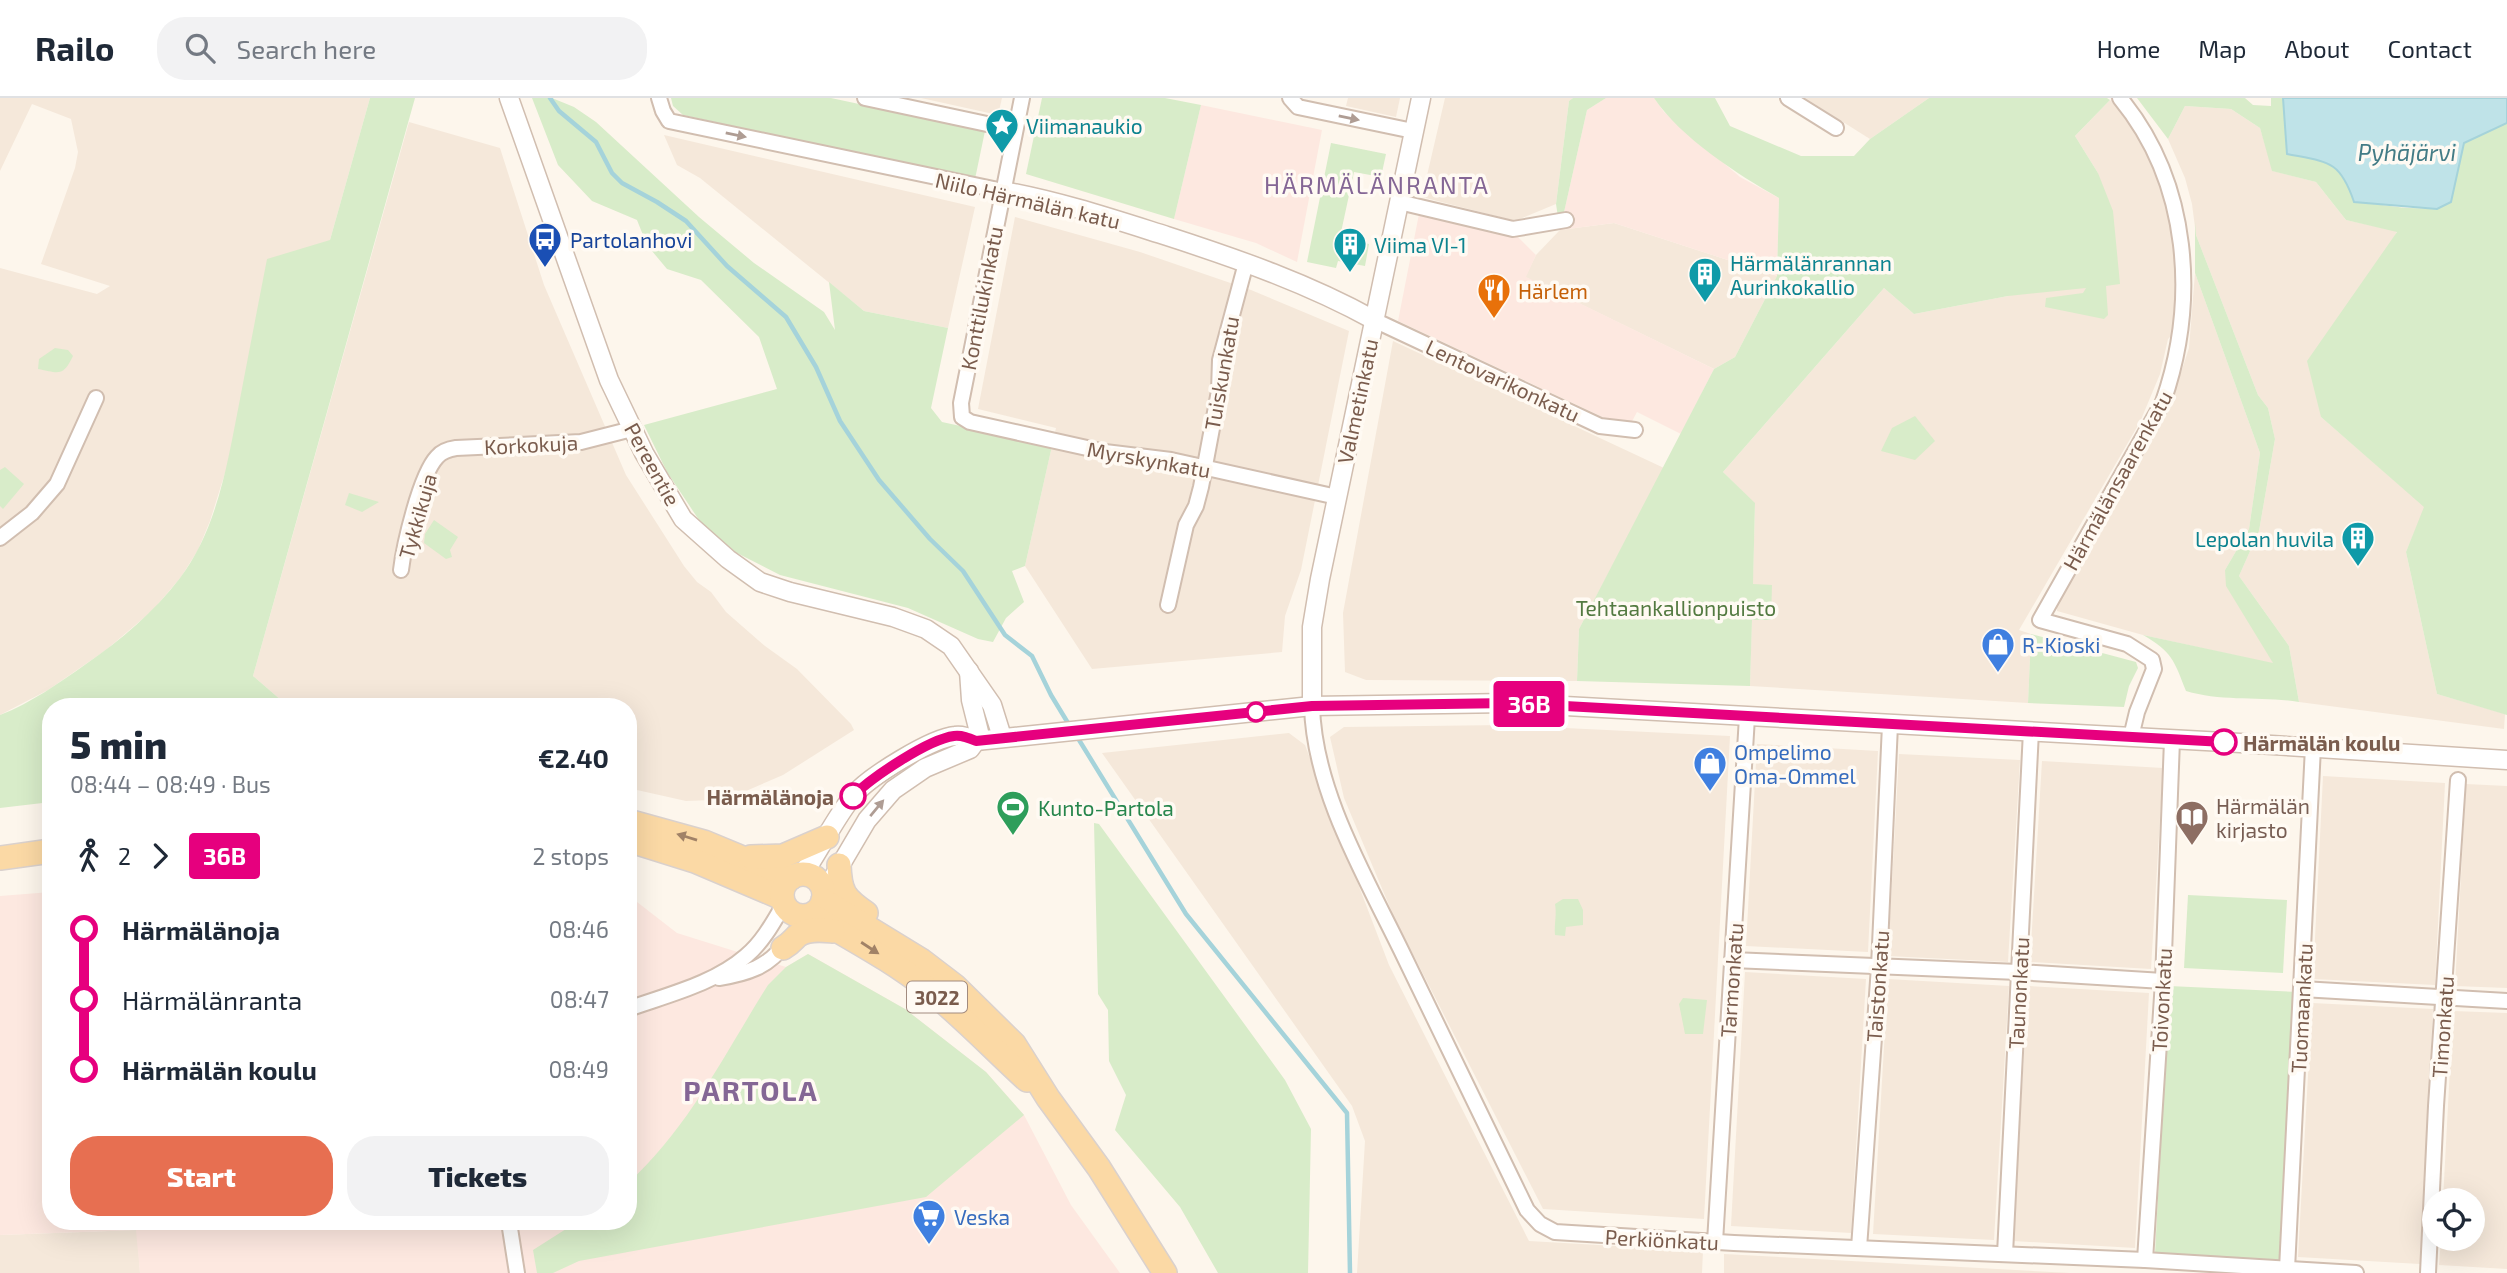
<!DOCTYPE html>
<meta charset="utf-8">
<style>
body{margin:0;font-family:"Exo 2",sans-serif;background:#f2f2f3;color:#1f2937;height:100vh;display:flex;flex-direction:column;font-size:26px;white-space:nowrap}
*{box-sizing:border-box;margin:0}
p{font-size:23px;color:#747a83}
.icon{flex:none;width:38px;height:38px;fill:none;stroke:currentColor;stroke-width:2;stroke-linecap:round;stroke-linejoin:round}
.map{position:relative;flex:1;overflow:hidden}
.drawer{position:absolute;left:42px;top:600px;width:595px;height:532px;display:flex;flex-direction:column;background:#fff;border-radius:28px;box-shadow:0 7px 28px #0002}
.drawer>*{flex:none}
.badge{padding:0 14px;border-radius:5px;font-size:24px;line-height:46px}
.fabs{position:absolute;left:2422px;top:1090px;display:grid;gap:14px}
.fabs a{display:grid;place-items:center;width:63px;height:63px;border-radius:50%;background:#fff;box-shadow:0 7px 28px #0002;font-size:35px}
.map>.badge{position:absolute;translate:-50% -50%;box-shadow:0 0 0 4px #fff}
.legs{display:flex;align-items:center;gap:10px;height:77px;padding:0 28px;font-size:23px}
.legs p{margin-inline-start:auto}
.headline{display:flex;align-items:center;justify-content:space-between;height:119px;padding:0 28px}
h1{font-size:38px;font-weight:800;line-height:52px}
.primary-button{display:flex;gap:14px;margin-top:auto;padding:14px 28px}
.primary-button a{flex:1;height:80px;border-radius:28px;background:#e76f51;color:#fff;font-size:28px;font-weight:800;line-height:80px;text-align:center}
.primary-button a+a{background:#f2f2f3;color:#1f2937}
ul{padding:0 28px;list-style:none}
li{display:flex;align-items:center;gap:24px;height:70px;font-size:26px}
li i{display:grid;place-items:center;width:10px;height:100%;margin:0 9px;background:currentColor}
li i::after{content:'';width:18px;height:18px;margin:-9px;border:5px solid;border-radius:50%;background:#fff}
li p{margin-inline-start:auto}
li:first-child i{background:linear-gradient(#0000 50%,currentColor 0)}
li:last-child i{background:linear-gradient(currentColor 50%,#0000 0)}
header{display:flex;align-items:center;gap:42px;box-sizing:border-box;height:98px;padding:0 35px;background:#fff;border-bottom:2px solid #e0e1e3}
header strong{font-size:33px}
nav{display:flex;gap:38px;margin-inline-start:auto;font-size:24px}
.search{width:490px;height:63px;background:#f2f2f3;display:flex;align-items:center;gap:18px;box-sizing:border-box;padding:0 24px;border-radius:28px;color:#747a83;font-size:26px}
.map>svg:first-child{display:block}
</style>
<header>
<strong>Railo</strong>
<div class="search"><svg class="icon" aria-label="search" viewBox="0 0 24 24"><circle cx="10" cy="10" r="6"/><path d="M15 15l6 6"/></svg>Search here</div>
<nav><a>Home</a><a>Map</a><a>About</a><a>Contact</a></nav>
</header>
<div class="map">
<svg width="2507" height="1175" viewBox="0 0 2507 1175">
<rect width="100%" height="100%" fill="#fdf6ec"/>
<g fill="#f5e8da">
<path d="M0 0H370L330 142 225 375 210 423 198 452 181 479 153 512 106 552 48 592 0 617V170L97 196 110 188 41 166 75 70 78 54 71 21 32 6 0 73Z"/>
<path d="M921 0H1002L998 17Z"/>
<path d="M1348 0H1400L1396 19 1346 8Z"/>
<path d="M1445 0H1573L1569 3 1556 106 1515 123 1422 99Z"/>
<path d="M1805 0H1929L1870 41Z"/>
<path d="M2110 2 2131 23 2160 82 2167 106 2175 165 2174 235 2168 241 2160 276 2140 324 2019 532 2031 536 2028 605 1750 588 1755 406 1723 374 1884 190 1914 216 2008 198 2098 75 2075 38Z"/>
<path d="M2185 8 2231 11 2260 30 2273 73 2316 84 2346 122 2397 133 2321 319 2425 409 2406 454 2437 596 2505 616 2504 631 2299 604 2289 548 2239 478 2259 433 2275 341 2268 310 2258 297 2196 137 2192 106 2185 80 2168 41Z"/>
<path d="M409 24 500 50 544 187 626 377 684 468 697 484 711 494 726 514 765 548 797 571 851 626 854 632 783 677 739 696 712 702 686 703 628 690V609H289L253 578Z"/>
<path d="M664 37 975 109 948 230 864 213 700 80 677 67Z"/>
<path d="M1015 119 1140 154 1251 192 1349 233 1301 472 1285 518 1282 554 1092 571 1025 468 1056 330 978 311Z"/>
<path d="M1614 125 1777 178 1735 259 1714 271 1525 179 1536 157 1560 132Z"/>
<path d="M2195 175 2260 355 2249 431 2225 472 2274 566 2143 537 2057 513V505L2170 308 2189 250Z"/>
<path d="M1393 243 1664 370 1579 531 1577 583 1366 582 1345 574 1343 515Z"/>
<path d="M1504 627 1730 638 1704 1121 1543 1111 1394 819 1344 700 1330 639 1344 629Z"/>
<path d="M1289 635 1305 647 1389 867 1529 1143 1703 1153 1702 1175H1357L1365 1043 1352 1008 1102 655Z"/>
<path d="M1757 646 1878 653 1868 854 1746 848Z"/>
<path d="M1899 656 2020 662 2008 864 1888 858Z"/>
<path d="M2042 663 2163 670 2151 871 2030 864Z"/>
<path d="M2323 678 2445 685 2435 887 2313 881Z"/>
<path d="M2466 686 2507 688V890L2455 888Z"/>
<path d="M1745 874 1866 881 1851 1135 1731 1128Z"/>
<path d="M1888 881 2009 888 1994 1142 1873 1136Z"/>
<path d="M2028 888 2149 895 2135 1150 2013 1143Z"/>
<path d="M2312 905 2433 911 2420 1166 2298 1159Z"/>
<path d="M2453 913 2507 915V1171L2439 1167 2441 1141H2473V1102H2443Z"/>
<path d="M137 1132 140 1175H0V1137Z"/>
<path d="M1724 1156 2070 1175H1724Z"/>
</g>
<g fill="#fde8e0">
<path d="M1606 0H1654L1664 14 1740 79 1779 100 1777 178 1614 125 1560 132 1587 12Z"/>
<path d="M1201 7 1322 32 1297 164 1256 145 1174 121Z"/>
<path d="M1419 116 1517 138 1536 157 1526 179 1714 271 1681 336 1637 314 1628 331 1398 223Z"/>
<path d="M51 794V1124H628V797L677 835 786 869 808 856 905 911 986 974 1024 1017 1071 1107 1120 1175H140L136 1132 0 1137V798Z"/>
</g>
<g fill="#d8ecc9">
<path d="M370 0H415L253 578 289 609H51V704L0 710V617C31 605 59 585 86 566 121 542 154 514 180 480 218 430 228 362 240 301 249 254 258 207 267 161L330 142Z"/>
<path d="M532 0H552L574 9 596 24 699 119 754 165 824 214 835 232 829 184 864 213 948 230 931 310 942 324 1052 348 1025 468 1012 473 1024 504 1006 520 993 544 978 541 908 510 780 477 737 455 703 428 667 374 644 327 777 291 759 239 701 182 667 171 647 147 637 122 592 103 558 67Z"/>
<path d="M671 0H831L985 33 975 81 683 17 673 8Z"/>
<path d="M1042 0H1165L1201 7 1174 121 1026 76Z"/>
<path d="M1573 0H1606L1587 12 1560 132 1556 106 1569 3Z"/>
<path d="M1654 0H1715L1730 28 1801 58H1854L1870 41 1929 0H2107L2110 2 2075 38 2098 75 2113 113 2120 186 2106 188 2108 217 2104 221 2045 209 2046 200 2083 195 2086 190 2008 198 1914 216 1884 190 1723 374 1755 405 1753 486 1772 487 1771 522H1752L1750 588 1577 583 1579 531 1714 271 1735 259 1777 178 1779 100C1737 76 1681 40 1654 0Z"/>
<path d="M2137 0H2245L2253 7 2271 8V0H2283L2287 55C2328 64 2340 62 2355 104 2385 106 2423 117 2451 104L2464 45 2507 25V617L2437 596 2406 454 2424 409 2321 319 2307 263 2397 134 2346 122 2316 84 2272 73 2260 30 2231 11 2185 8 2168 41Z"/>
<path d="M1331 45 1386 56 1381 79 1354 74 1340 139 1369 146 1365 168 1338 163 1336 170 1307 164Z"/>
<path d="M2195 124 2196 137 2258 297 2268 310 2275 341 2259 433 2239 478 2289 548 2299 604C2262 598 2222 604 2186 593 2174 562 2172 554 2143 537L2273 565 2226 488 2225 472 2249 431 2260 355 2195 175Z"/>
<path d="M55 250 68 252 73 258C63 279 59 275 38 271L39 261Z"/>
<path d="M1915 318 1935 343 1915 362 1881 353 1892 330Z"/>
<path d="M5 369 24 386 3 411 0 408V372Z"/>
<path d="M349 395 379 404 362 414 345 407Z"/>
<path d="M434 422 458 439 450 452 452 459 446 461 424 445 425 436Z"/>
<path d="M2031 536 2136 564 2138 570 2129 588 2124 609 2028 605Z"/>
<path d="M1094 725 1099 726 1285 982 1311 1031 1308 1175H1218L1180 1109 1115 1032 1126 997 1109 963 1108 912 1098 896Z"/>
<path d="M2188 797 2287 802 2283 875 2184 870Z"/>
<path d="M1563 801H1578L1583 812V827L1566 829 1565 838 1555 837C1554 826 1557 817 1555 806Z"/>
<path d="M808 856 905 911 986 974 1024 1017 926 1099 579 1163 553 1175H537L533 1152 577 1124H628V1085C688 1031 725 955 768 887L786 869Z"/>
<path d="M2169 888 2297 894 2282 1162 2155 1156Z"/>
<path d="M1683 900 1707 902 1703 936H1685L1679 906Z"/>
</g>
<path fill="#bfe3e8" stroke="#a5d3da" stroke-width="2" d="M2283 0H2507V25L2464 45 2451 104 2437 111 2354 104C2340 62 2328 64 2287 56Z"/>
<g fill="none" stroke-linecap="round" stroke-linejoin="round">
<g stroke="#a5d3da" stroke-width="4.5">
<path d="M550 0 559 13 596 44 612 75 622 85 657 104 686 123 727 168 786 219 816 269 840 323 879 382 930 441 963 473 1005 537 1032 558 1051 597 1071 630"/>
<path d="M1076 637 1186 816 1347 1015 1350 1175"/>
</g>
<defs>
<g id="minor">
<path d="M659 0 663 13 669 23 1003 93"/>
<path d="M865 0 1015 32"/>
<path d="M1022 0 961 305 962 319 970 324 1105 354 1171 362 1337 399"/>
<path d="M1290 0 1298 9 1413 33"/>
<path d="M1788 0 1836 30"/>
<path d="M2120 0C2190 85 2198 203 2163 304L2040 522 2127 546 2152 562 2154 571 2137 614 2131 639"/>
<path d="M1399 104 1513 131 1566 122"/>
<path d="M1374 222 1600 328 1635 332"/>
<path d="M0 440 32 415 57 386 96 300"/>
<path d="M401 472C404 447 420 377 437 359 442 353 449 351 456 350L581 344 632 331"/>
<path d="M1168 507 1186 427 1196 408 1201 389 1219 293 1220 262 1246 165"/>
<path d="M1312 608C1314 692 1365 778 1401 852 1443 939 1485 1025 1527 1112L1540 1126 1555 1134 1734 1145 2145 1162 2356 1175"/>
<path d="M1732 862 2018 874 2163 883"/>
<path d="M719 880C745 876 770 869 785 845"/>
<path d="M2302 891 2507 903"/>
<path d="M628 911C667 897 714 886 746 858 762 845 773 825 784 806"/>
<path d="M509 1124 517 1175"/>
<path d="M1715 1144 1747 619"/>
<path d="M1859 1150 1879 869 1890 627"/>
<path d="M2005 1156 2031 633"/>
<path d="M2145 1162 2163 883 2172 642"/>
<path d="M2287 1171 2313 649"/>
<path d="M2428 1175 2436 1008 2458 682"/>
</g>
<g id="tertiary">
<path d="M509 0 609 282 644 355 683 421 728 461 760 484 790 494 893 519 926 531 951 548 992 607 1002 639"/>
<path d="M1003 93C1059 103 1113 121 1167 138 1238 161 1309 186 1374 222"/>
<path d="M969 573 971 602 981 642"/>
<path d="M1312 608V529L1320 481 1421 0"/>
<path d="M800 777 809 767C824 744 836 719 853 698 868 679 932 640 955 638 963 637 969 640 976 643L1312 608 1509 605 2224 644 2507 662"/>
<path d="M824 795 867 722 893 692 925 670 970 651 976 643"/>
</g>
<g id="primary">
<path d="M628 723 704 744 791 780"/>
<path d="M628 742 695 763 782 800"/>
<path d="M751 759 783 758 827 739"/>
<path d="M0 760 51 753"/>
<path d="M839 767C840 794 844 800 866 815"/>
<circle cx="803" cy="797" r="21"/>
<path d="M823 802 921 862 955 888 1014 946 1048 1000 1099 1070 1165 1175"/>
<path d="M811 817C851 841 892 862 928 891 963 919 994 952 1027 982"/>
<path d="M783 850C790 846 792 843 797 838 807 830 822 832 833 833"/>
</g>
</defs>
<use href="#minor" stroke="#d1beb0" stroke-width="18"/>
<use href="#tertiary" stroke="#d1beb0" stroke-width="21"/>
<use href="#primary" stroke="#dad1cd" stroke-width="26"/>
<use href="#minor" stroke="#fff" stroke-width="14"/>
<use href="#tertiary" stroke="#fff" stroke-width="18"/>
<use href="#primary" stroke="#fbd9a5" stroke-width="23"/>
</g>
<defs><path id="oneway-solid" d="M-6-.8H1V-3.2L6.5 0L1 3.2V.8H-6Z" transform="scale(1.75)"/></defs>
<g fill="#af9d94">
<use href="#oneway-solid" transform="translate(1349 20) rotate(12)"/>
<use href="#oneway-solid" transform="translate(736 37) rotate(12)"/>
<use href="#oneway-solid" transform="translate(877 710) rotate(-50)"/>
</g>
<g fill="#a18267">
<use href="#oneway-solid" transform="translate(687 739) rotate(-163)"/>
<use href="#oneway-solid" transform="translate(870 850) rotate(33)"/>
</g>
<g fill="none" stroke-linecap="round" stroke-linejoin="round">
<defs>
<path id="line-1" d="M853 698C872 679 929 641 954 638 962 637 969 640 976 643L1312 608 1509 605 2224 644"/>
</defs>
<use href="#line-1" stroke="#fff" stroke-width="16"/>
<use href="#line-1" stroke="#e6007e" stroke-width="10"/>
</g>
<defs>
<symbol id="sight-pin" viewBox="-11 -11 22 30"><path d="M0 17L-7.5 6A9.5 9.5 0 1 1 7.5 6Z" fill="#0f9aa8" stroke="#fffaf3"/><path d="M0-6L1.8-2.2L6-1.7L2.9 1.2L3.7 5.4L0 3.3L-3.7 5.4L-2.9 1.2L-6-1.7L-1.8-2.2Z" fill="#fff"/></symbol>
<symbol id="bus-pin" viewBox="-11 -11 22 30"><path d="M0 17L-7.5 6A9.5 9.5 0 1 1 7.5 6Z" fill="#1a4fb4" stroke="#fffaf3"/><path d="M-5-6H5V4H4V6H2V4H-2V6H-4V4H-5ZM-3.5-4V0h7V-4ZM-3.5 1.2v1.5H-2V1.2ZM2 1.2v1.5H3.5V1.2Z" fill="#fff"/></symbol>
<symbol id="building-pin" viewBox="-11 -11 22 30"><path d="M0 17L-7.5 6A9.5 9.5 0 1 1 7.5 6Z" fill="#0f9aa8" stroke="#fffaf3"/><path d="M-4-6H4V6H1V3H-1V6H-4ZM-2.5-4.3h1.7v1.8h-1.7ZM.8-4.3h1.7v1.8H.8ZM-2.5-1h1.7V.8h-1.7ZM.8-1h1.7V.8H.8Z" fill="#fff"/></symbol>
<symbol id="restaurant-pin" viewBox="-11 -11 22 30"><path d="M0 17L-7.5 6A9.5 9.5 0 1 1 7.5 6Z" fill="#e8710a" stroke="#fffaf3"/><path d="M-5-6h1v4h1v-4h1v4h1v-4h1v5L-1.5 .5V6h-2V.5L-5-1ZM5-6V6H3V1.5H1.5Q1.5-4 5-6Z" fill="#fff"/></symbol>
<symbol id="shop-pin" viewBox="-11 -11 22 30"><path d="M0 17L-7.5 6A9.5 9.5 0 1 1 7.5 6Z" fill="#3f7fe0" stroke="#fffaf3"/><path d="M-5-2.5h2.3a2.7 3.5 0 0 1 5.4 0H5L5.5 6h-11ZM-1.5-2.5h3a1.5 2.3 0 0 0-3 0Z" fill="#fff"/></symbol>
<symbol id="stadium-pin" viewBox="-11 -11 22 30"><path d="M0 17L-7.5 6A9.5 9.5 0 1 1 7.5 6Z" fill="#2e9e5b" stroke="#fffaf3"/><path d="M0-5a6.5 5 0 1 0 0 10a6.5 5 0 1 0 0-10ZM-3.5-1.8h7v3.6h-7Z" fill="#fff"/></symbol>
<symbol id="library-pin" viewBox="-11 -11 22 30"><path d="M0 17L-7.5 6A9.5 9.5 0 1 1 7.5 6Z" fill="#8d6e63" stroke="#fffaf3"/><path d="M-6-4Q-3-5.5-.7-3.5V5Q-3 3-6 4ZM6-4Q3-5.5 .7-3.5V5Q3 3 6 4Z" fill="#fff"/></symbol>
<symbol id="supermarket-pin" viewBox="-11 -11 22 30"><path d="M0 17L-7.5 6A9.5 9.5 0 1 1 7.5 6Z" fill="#3f7fe0" stroke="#fffaf3"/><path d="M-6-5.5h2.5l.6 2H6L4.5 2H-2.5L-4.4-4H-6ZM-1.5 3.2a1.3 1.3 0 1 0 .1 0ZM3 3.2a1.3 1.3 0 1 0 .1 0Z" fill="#fff"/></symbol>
</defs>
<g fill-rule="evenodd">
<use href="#sight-pin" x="983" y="8" width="38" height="52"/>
<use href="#bus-pin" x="526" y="122" width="38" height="52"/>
<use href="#building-pin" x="1331" y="127" width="38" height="52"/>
<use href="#building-pin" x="1686" y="157" width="38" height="52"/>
<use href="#restaurant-pin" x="1475" y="173" width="38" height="52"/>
<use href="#building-pin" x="2339" y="421" width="38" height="52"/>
<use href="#shop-pin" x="1979" y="527" width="38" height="52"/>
<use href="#shop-pin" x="1691" y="646" width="38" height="52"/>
<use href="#stadium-pin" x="994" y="690" width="38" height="52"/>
<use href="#library-pin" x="2173" y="700" width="38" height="52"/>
<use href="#supermarket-pin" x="910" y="1099" width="38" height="52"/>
</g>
<g fill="#fff" stroke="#e6007e" stroke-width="3.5">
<circle cx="1256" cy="614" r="9"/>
<circle cx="2224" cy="644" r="12"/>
<circle cx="853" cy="698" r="12"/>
</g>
<g text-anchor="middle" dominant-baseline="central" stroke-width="7" stroke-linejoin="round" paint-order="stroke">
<rect fill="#fffaf3" stroke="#a28b7f" stroke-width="2" x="907" y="883.5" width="60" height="31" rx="5"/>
<g font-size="19" font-weight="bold" fill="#7a5c4d">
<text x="937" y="899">3022</text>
</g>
<g font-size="21" fill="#0d838f" stroke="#fffaf3" text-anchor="start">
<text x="1026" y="27">Viimanaukio</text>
<text x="1374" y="146">Viima VI-1</text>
<text x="1730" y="164">Härmälänrannan<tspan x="1730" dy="24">Aurinkokallio</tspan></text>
<text x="2334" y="440" text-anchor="end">Lepolan huvila</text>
</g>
<g font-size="21" fill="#7a5c4d" stroke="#fffaf3">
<text transform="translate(1028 102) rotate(13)">Niilo Härmälän katu</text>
<text transform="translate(981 200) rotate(-79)">Konttilukinkatu</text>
<text transform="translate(1221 275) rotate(-80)">Tuiskunkatu</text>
<text transform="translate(1503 282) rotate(25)">Lentovarikonkatu</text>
<text transform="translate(1357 303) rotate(-78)">Valmetinkatu</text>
<text transform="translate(531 346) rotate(-3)">Korkokuja</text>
<text transform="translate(1149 361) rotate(10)">Myrskynkatu</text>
<text transform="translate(653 366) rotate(61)">Pereentie</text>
<text transform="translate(2117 382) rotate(-61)">Härmälänsaarenkatu</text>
<text transform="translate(417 418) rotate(-74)">Tykkikuja</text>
<text transform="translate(1731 882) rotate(-86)">Tarmonkatu</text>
<text transform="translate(1877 888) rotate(-86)">Taistonkatu</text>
<text transform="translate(2018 895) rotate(-87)">Taunonkatu</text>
<text transform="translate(2161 902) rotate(-87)">Toivonkatu</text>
<text transform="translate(2301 910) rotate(-87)">Tuomaankatu</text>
<text transform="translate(2442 929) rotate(-86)">Timonkatu</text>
<text transform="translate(1662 1141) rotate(3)">Perkiönkatu</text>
</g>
<g font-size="21" fill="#164399" stroke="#fffaf3" text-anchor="start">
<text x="570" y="141">Partolanhovi</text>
</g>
<g font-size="21" fill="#c56008" stroke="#fffaf3" text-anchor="start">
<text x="1518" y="192">Härlem</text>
</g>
<g font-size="21" fill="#537a41" stroke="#fffaf3">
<text x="1676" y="509">Tehtaankallionpuisto</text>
</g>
<g font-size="21" fill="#366cbe" stroke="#fffaf3" text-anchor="start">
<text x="2022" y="546">R-Kioski</text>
<text x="1734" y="653">Ompelimo<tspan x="1734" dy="24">Oma-Ommel</tspan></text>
<text x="954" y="1118">Veska</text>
</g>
<g font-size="21" font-weight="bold" fill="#7a5c4d" stroke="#fffaf3" text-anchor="start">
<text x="2243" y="644">Härmälän koulu</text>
<text x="834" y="698" text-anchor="end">Härmälänoja</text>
</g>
<g font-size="21" fill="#785e54" stroke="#fffaf3" text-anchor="start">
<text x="2216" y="707">Härmälän<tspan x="2216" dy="24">kirjasto</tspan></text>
</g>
<g font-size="21" fill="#27864d" stroke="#fffaf3" text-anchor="start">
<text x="1038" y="709">Kunto-Partola</text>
</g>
<g font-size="23" font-style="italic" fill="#437c86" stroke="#fffaf3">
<text x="2407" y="54">Pyhäjärvi</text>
</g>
<g font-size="24" letter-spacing="2" fill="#846695" stroke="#fffaf3">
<text x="1377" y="86">HÄRMÄLÄNRANTA</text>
</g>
<g font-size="28" font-weight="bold" letter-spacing="2" fill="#846695" stroke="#fffaf3">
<text x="751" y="992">PARTOLA</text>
</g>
</g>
</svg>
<div class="fabs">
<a><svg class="icon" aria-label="locate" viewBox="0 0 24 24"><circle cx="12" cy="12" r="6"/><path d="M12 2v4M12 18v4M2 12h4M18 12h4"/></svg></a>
</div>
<b class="badge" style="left:1529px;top:606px;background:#e6007e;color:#fff">36B</b>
<section class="drawer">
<div class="headline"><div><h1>5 min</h1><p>08:44 – 08:49 · Bus</p></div><b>€2.40</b></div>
<div class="legs"><svg class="icon" aria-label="walk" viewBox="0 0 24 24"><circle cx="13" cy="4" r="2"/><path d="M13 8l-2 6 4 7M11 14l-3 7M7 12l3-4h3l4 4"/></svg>2<svg class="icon" aria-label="forward" viewBox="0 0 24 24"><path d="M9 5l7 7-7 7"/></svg><b class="badge" style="background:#e6007e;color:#fff">36B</b><p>2 stops</p></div>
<ul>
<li><i style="color:#e6007e"></i><b>Härmälänoja</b><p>08:46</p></li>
<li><i style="color:#e6007e"></i><span>Härmälänranta</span><p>08:47</p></li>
<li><i style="color:#e6007e"></i><b>Härmälän koulu</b><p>08:49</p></li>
</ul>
<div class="primary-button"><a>Start</a><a>Tickets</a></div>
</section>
</div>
